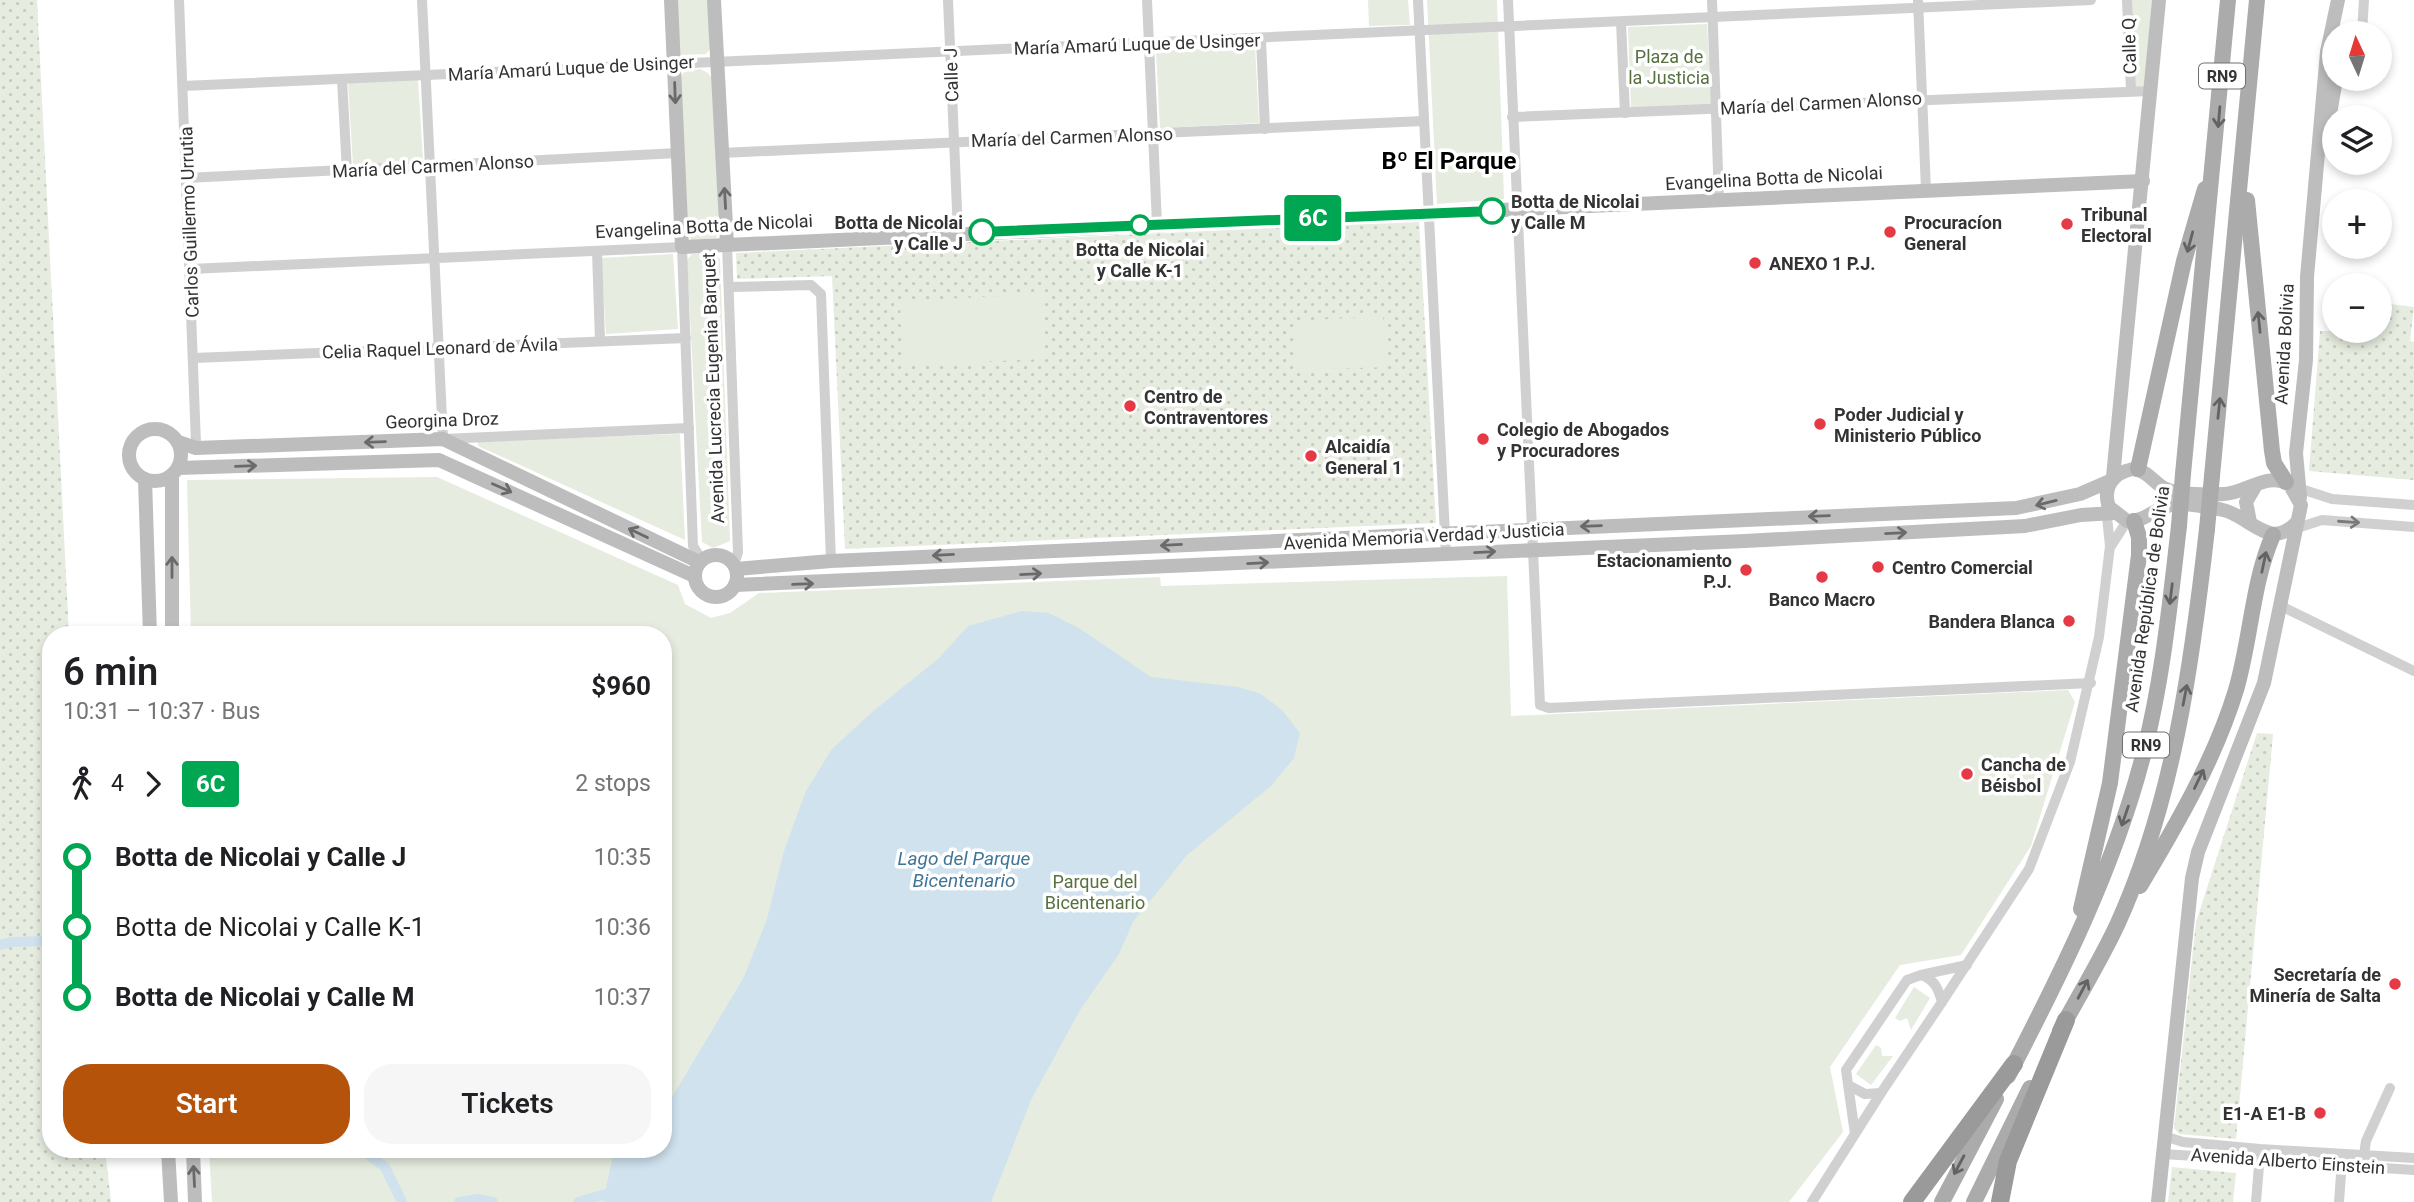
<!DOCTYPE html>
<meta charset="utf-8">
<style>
body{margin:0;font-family:Roboto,sans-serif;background:#f6f6f6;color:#202124;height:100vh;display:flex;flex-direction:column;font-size:26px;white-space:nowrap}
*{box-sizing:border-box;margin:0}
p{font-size:23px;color:#757577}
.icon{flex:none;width:38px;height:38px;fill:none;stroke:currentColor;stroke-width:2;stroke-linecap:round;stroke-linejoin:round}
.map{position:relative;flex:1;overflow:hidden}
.sheet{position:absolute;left:42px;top:626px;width:630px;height:532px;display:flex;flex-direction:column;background:#fff;border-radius:28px;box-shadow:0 4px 10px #0003}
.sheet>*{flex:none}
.badge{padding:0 14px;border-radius:5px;font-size:24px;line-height:46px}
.needle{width:46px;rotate:356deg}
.buttons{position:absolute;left:2322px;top:21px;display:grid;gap:14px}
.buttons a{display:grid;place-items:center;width:70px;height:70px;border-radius:50%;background:#fff;box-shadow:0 4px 10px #0003;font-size:35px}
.map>.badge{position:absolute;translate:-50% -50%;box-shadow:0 0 0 4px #fff}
.legs{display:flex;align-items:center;gap:10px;height:77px;padding:0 21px;font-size:23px}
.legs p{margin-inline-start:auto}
.summary{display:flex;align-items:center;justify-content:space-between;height:119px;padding:0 21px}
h1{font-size:38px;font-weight:600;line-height:52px}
.cta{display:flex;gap:14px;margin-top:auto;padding:14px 21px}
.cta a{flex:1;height:80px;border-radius:28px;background:#b45309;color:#fff;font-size:28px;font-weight:600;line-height:80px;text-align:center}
.cta a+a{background:#f6f6f6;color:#202124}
ul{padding:0 21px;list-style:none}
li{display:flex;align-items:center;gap:24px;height:70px;font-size:26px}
li i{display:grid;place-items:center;width:10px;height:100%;margin:0 9px;background:currentColor}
li i::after{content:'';width:18px;height:18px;margin:-9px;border:5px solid;border-radius:50%;background:#fff}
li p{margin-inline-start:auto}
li:first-child i{background:linear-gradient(#0000 50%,currentColor 0)}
li:last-child i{background:linear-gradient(currentColor 50%,#0000 0)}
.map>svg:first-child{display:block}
</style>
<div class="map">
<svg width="2414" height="1202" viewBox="0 0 2414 1202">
<defs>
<pattern id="grass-dots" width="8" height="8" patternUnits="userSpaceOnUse" patternTransform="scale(1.75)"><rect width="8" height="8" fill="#e6ecdf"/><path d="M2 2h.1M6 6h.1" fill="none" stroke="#c6cbc0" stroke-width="1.8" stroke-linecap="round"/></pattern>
</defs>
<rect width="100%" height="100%" fill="#fff"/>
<g fill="url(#grass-dots)">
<path d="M0 0H37L69 635H51V1150H105L111 1202H0Z"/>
<path d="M1419 221 1436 523 845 549 832 276 737 279 736 253Z"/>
<path d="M2382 303 2414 307 2410 341 2414 342V480L2309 471 2320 331 2378 332Z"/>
<path d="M2257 733 2273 734 2236 1139 2179 1134 2174 1128 2196 922Z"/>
<path d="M2172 1167 2236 1173 2233 1202H2168Z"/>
</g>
<g fill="#e6ecdf">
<path d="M675 0H709L710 49 706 54 682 55 677 52Z"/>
<path d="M1368 0H1408L1410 25 1369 26Z"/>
<path d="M1427 0H1497L1504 199 1437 204Z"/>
<path d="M2131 0H2152L2144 90 2133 89Z"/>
<path d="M1707 24 1711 105 1631 108 1628 27Z"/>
<path d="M1255 46 1259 123 1160 128 1156 51Z"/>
<path d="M700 69 708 73 713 80 719 230 716 238 692 240 685 233 678 81 684 72Z"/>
<path d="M418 79 423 160 353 165 348 83Z"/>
<path d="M714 253 720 259 730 541 713 548 702 542 687 260 692 254Z"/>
<path d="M673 254 678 329 606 334 601 258Z"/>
<path d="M1042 294 1045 359 902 365 900 301Z"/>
<path d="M1383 316 1387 367 1296 370 1293 321Z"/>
<path d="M680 434 685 540 478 446V441Z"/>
<path d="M437 477 678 585 685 604 711 618 730 613 759 593 1160 577 1161 586 1507 576 1511 716 2068 690 2075 702 2031 846 1961 955 1900 965 1830 1067 1843 1132 1789 1202H212L209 1150H663V635H191L187 480Z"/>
<path d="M1914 987 1930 998 1911 1030 1907 1018 1900 1021 1895 1018Z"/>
<path d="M1876 1045 1881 1048 1882 1056H1893L1871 1085 1856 1074Z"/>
</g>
<path fill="#cfe2ee" d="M1022 611 1049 613 1079 628 1151 677 1238 687 1261 694 1282 710 1300 733 1294 758 1271 786 1187 855 1133 922 1119 954 1080 1010 1031 1100 991 1202H603L614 1150H663V1106L671 1099 744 977 767 919 784 851 806 791 832 749 871 713 939 658 968 626Z"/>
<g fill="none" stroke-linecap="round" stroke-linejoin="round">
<g stroke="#cfe2ee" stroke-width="10">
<path d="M0 945 11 942 51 941"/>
<path d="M362 1150 385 1167 402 1202"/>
<path d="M459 1202 478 1199 493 1202"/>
<path d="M578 1202 616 1191"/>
</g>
<g stroke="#d0d0d0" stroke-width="10">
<path d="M179 0 196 444"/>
<path d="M422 0 443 439 689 428"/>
<path d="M948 0 958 233"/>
<path d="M1147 0 1157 224"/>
<path d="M1418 0 1446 554"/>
<path d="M1508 0 1540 705 1549 708 2091 683"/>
<path d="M1712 0 1719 199"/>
<path d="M1918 0 1926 190"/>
<path d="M2127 0 2131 91"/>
<path d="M1621 22 1625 113"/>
<path d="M2362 33 2364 0"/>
<path d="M1261 40 1265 129"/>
<path d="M342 80 347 171"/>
<path d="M183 86 2091 0"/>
<path d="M1512 117 2151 91"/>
<path d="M722 153 1423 121"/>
<path d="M187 178 678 153"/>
<path d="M727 244 738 552 734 565"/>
<path d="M597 251 600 341"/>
<path d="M191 269 682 247 693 546 702 560"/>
<path d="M730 287 811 285 821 294 831 561"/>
<path d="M194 358 686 338"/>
<path d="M2295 487 2332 499 2414 505"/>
<path d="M2294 529 2322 520 2414 527"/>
<path d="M2111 546 2127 521"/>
<path d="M2281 606 2414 671"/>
<path d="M1921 975 1967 965"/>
<path d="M1942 1002 2029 869 2070 762 2099 637 2110 546 2106 507"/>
<path d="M1848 1085 1865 1094 1881 1093 1942 1002C1938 988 1935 980 1921 975L1907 980 1846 1070 1855 1134"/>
<path d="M2164 1136 2183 1142 2260 1149 2414 1158"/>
<path d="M2163 1154 2414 1170"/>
<path d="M2364 1155 2366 1141 2390 1088"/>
<path d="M1812 1202 1881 1093"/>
<path d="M2256 1202 2260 1154"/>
<path d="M2339 1202 2342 1161"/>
</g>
<g stroke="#bdbdbd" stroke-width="14">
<path d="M671 0 682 247 2143 181"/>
<path d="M714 0 727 244"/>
<path d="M2326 138 2336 79"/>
<circle cx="155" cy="455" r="26"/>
<path d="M178 442 196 448 443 439 699 562"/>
<path d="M178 468 439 460 694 576"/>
<path d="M172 475V635"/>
<path d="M2113 477 2159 0"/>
<path d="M145 479 150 635"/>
<path d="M2300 497 2296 453 2306 360 2307 277 2327 52 2338 0"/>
<path d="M2250 522 2246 502 2256 485"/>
<circle cx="716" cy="576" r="21"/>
<path d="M736 569 831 561 2016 508 2080 494 2110 481"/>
<path d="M735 585 1745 541 2025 526 2081 515 2114 513"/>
<path d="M168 1150 171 1202"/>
<path d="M193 1150 195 1202"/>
<path d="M2158 1202 2192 878 2198 852 2264 683 2301 505 2290 485C2267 471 2247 493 2224 494 2208 495 2179 495 2164 488 2152 481 2148 471 2133 469 2113 473 2102 487 2109 507L2127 521C2144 522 2153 510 2168 506 2182 501 2208 507 2223 510 2250 516 2270 551 2296 523"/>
</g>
<g stroke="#ababab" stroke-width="16">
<path d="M2247 200 2272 451 2274 463 2286 482"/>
<path d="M2138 469 2184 261 2205 189"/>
<path d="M2183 474 2228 0"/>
<path d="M2212 476 2257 0"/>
<path d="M2140 886C2177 824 2215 759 2236 690 2251 639 2252 583 2273 535"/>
<path d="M2081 909 2110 783 2139 555V537L2134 521"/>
<path d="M2060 1031C2079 995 2101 960 2118 923 2174 799 2192 663 2207 529"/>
<path d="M2008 1076C2062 972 2115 866 2144 752 2163 678 2170 602 2179 526"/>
<path d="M1942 1202 1996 1099"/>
<path d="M1974 1202 2030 1088"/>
</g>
<g stroke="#9a9a9a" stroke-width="18">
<path d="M1912 1202 2014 1064"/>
<path d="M2000 1202 2008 1161 2066 1020"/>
</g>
<g stroke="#ababab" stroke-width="16">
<path d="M2179 526 2183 474"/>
<path d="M2207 529 2212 476"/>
</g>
</g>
<defs><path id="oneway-shaft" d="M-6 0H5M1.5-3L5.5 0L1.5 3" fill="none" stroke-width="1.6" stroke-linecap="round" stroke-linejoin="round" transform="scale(1.75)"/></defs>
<g stroke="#6a6a6a">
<use href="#oneway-shaft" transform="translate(675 93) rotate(88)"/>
<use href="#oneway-shaft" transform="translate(725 198) rotate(-93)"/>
<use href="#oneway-shaft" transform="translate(375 442) rotate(178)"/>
<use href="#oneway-shaft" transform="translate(246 466) rotate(-2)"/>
<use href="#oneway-shaft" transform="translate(502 488) rotate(24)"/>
<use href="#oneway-shaft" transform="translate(2046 503) rotate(166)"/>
<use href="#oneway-shaft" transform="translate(1819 516) rotate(178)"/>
<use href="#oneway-shaft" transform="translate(1591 526) rotate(178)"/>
<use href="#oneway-shaft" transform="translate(638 533) rotate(-154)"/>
<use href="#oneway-shaft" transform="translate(1896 533) rotate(-3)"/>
<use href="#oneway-shaft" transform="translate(1171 545) rotate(177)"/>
<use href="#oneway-shaft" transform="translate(1485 552) rotate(-3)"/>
<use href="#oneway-shaft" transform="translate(943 555) rotate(177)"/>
<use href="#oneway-shaft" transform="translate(1258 563) rotate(-3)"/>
<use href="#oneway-shaft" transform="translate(172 567) rotate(-90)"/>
<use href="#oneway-shaft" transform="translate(1031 574) rotate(-3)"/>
<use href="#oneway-shaft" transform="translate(803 584) rotate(-2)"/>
<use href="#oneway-shaft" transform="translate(194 1176) rotate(-93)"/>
</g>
<g stroke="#636363">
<use href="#oneway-shaft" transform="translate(2219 117) rotate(95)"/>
<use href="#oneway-shaft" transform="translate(2190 242) rotate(105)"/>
<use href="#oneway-shaft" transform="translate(2259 322) rotate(-96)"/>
<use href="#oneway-shaft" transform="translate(2219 408) rotate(-84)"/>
<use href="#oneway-shaft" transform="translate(2264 562) rotate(-78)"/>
<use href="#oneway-shaft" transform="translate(2171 594) rotate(97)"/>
<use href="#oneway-shaft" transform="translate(2185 695) rotate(-79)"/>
<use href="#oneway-shaft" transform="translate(2199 779) rotate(-64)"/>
<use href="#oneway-shaft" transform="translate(2125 816) rotate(109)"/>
<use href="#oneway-shaft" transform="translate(2083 989) rotate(-62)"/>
<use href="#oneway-shaft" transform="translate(1959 1165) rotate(118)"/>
</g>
<use stroke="#7a7a7a" href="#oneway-shaft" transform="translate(2349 522) rotate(4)"/>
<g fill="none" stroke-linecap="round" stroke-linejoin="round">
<defs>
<path id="line-1" d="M982 232 1492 211"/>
</defs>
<use href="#line-1" stroke="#fff" stroke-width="16"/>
<use href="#line-1" stroke="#00a651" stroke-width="10"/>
</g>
<g fill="#fff" stroke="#00a651" stroke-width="3.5">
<circle cx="1492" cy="211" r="12"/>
<circle cx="1140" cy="225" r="9"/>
<circle cx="982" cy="232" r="12"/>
</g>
<g fill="#e63946" stroke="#fff" stroke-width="2.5">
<circle cx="2067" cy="224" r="7"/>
<circle cx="1890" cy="232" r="7"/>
<circle cx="1755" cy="263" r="7"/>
<circle cx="1130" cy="406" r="7"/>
<circle cx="1820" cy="424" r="7"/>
<circle cx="1483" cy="439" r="7"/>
<circle cx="1311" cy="456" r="7"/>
<circle cx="1878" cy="567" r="7"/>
<circle cx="1746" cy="570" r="7"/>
<circle cx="1822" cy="577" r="7"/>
<circle cx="2069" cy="621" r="7"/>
<circle cx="1967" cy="774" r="7"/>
<circle cx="2395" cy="984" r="7"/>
<circle cx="2320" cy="1113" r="7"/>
</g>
<g text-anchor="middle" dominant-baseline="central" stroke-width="7" stroke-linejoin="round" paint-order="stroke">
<g fill="#fff" stroke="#707070" stroke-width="2">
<rect x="2199" y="63.5" width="46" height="25" rx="5"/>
<rect x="2123" y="732.5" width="46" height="25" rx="5"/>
</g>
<g font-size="16" font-weight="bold" fill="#333">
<text x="2222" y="76">RN9</text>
<text x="2146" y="745">RN9</text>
</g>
<g font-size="18" fill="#333" stroke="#fff">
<text transform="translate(1137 44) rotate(-2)">María Amarú Luque de Usinger</text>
<text transform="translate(2129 46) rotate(-92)">Calle Q</text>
<text transform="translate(571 68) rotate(-3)">María Amarú Luque de Usinger</text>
<text transform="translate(951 75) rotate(-92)">Calle J</text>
<text transform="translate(1821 103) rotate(-3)">María del Carmen Alonso</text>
<text transform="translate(1072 137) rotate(-2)">María del Carmen Alonso</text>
<text transform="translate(433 166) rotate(-3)">María del Carmen Alonso</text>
<text transform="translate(1774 178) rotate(-3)">Evangelina Botta de Nicolai</text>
<text transform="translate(189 222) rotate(-92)">Carlos Guillermo Urrutia</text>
<text transform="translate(704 226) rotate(-3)">Evangelina Botta de Nicolai</text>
<text transform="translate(2284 344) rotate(-87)">Avenida Bolivia</text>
<text transform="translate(440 348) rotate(-2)">Celia Raquel Leonard de Ávila</text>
<text transform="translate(713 388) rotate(-92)">Avenida Lucrecia Eugenia Barquet</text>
<text transform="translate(442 420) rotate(-2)">Georgina Droz</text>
<text transform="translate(1424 536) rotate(-3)">Avenida Memoria Verdad y Justicia</text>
<text transform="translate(2147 599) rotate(-82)">Avenida República de Bolivia</text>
<text transform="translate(2288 1161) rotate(4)">Avenida Alberto Einstein</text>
</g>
<g font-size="18" fill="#56703f" stroke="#fff">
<text x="1669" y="56">Plaza de<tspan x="1669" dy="21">la Justicia</tspan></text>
<text x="1095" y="881">Parque del<tspan x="1095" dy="21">Bicentenario</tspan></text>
</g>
<g font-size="18" font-weight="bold" fill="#333" stroke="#fff" text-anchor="start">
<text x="1511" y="201">Botta de Nicolai<tspan x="1511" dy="21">y Calle M</tspan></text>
<text x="963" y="222" text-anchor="end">Botta de Nicolai<tspan x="963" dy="21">y Calle J</tspan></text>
<text x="1140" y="249" text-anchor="middle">Botta de Nicolai<tspan x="1140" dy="21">y Calle K-1</tspan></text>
</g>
<g font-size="18" font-weight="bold" fill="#333" stroke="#fff" text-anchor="start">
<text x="2081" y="214">Tribunal<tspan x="2081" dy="21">Electoral</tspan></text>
<text x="1904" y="222">Procuracíon<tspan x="1904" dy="21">General</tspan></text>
<text x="1769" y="263">ANEXO 1 P.J.</text>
<text x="1144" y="396">Centro de<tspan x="1144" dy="21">Contraventores</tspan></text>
<text x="1834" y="414">Poder Judicial y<tspan x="1834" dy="21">Ministerio Público</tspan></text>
<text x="1497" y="429">Colegio de Abogados<tspan x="1497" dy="21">y Procuradores</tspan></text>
<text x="1325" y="446">Alcaidía<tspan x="1325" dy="21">General 1</tspan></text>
<text x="1732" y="560" text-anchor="end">Estacionamiento<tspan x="1732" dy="21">P.J.</tspan></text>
<text x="1892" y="567">Centro Comercial</text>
<text x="1822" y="599" text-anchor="middle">Banco Macro</text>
<text x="2055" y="621" text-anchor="end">Bandera Blanca</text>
<text x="1981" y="764">Cancha de<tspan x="1981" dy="21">Béisbol</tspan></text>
<text x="2381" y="974" text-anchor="end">Secretaría de<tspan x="2381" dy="21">Minería de Salta</tspan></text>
<text x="2306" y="1113" text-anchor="end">E1-A E1-B</text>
</g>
<g font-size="19" font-style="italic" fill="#3f7597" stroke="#fff">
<text x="964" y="858">Lago del Parque<tspan x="964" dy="22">Bicentenario</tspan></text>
</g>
<g font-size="24" font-weight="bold" fill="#000" stroke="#fff">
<text x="1449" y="161">Bº El Parque</text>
</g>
</g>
</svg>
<div class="buttons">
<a><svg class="needle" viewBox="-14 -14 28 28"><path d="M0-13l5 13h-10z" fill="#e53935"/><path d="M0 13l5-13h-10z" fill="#757577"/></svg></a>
<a><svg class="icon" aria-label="layers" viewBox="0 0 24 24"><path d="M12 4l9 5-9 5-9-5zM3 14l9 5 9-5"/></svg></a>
<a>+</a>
<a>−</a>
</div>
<b class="badge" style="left:1313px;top:218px;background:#00a651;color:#fff">6C</b>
<section class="sheet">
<div class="summary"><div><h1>6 min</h1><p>10:31 – 10:37 · Bus</p></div><b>$960</b></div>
<div class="legs"><svg class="icon" aria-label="walk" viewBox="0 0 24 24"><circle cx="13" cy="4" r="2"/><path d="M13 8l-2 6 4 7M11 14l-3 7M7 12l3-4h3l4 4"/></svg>4<svg class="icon" aria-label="forward" viewBox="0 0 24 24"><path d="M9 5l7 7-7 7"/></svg><b class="badge" style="background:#00a651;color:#fff">6C</b><p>2 stops</p></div>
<ul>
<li><i style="color:#00a651"></i><b>Botta de Nicolai y Calle J</b><p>10:35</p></li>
<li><i style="color:#00a651"></i><span>Botta de Nicolai y Calle K-1</span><p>10:36</p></li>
<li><i style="color:#00a651"></i><b>Botta de Nicolai y Calle M</b><p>10:37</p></li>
</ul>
<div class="cta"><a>Start</a><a>Tickets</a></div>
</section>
</div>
